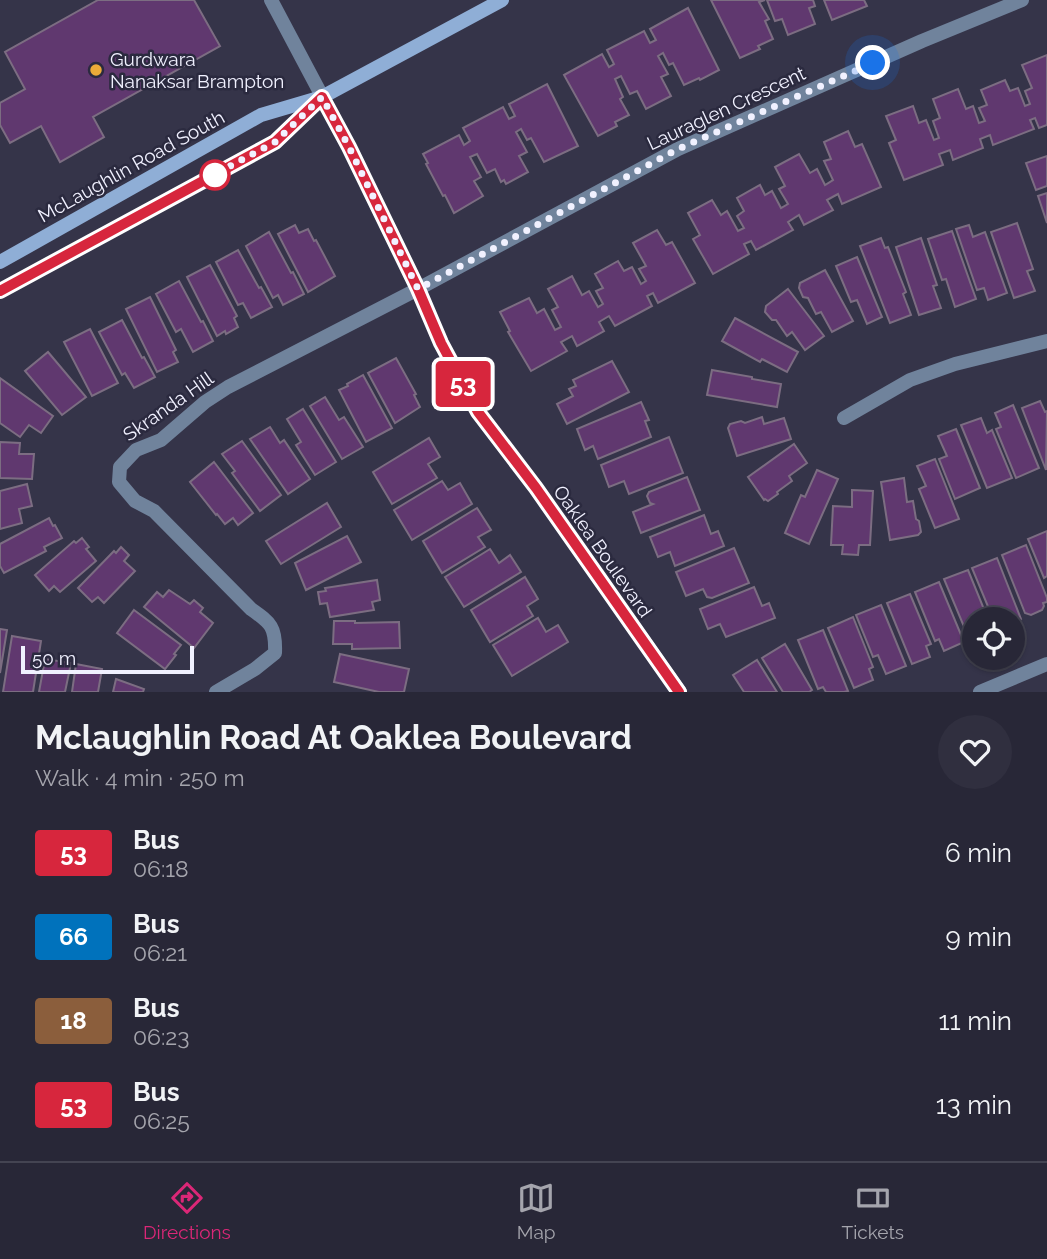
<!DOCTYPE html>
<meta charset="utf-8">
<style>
body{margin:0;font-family:Raleway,sans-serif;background:#302f3f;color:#f1f3f6;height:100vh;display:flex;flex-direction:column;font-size:26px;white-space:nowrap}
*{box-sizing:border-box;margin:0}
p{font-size:23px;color:#a5a5ad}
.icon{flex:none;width:38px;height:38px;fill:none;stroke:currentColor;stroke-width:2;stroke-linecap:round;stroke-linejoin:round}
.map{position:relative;height:692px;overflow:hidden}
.drawer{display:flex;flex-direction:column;background:#282737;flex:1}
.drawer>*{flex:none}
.badge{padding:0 14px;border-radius:5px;font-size:24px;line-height:46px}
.controls{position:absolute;left:962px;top:607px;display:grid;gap:14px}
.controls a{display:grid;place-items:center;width:63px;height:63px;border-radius:50%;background:#282737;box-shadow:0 2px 5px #0004,0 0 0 2px #444452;font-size:35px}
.scale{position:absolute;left:21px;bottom:18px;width:173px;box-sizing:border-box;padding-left:7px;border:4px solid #f1f1ff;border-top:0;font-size:19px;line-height:24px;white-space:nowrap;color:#f1f1ff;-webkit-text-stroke:5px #2b2a3f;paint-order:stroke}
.you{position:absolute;width:35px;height:35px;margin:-18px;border:5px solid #fff;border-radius:50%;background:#1a73e8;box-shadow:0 0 0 10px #1a73e833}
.map>.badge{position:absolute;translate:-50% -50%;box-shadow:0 0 0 4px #fff}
.round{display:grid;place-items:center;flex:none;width:74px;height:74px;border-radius:37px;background:#302f3f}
.head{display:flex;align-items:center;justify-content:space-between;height:119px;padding:0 35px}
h1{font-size:33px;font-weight:700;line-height:52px}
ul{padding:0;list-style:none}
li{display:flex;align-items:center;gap:21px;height:84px;padding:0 35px}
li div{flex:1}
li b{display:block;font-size:26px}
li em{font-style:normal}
li .badge{min-width:77px;font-weight:700;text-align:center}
.dock{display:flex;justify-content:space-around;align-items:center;height:98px;border-top:2px solid #444452;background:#282737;font-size:19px;color:#a5a5ad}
.dock a{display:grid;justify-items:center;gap:4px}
.dock .on{color:#db2777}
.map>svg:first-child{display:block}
</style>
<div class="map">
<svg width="1047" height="692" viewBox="0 0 1047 692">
<rect width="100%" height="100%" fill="#353449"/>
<g fill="#60386f" stroke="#7c6d82" stroke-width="2">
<path d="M98 0H194L220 46 93 117 104 137 60 162 41 126 10 143 0 125V103L25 89 5 52Z"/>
<path d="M711 0H765L759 2 769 19 765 21 773 39 758 46 760 49 740 58Z"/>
<path d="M767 0H813L815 6 809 8 815 24 788 35 782 19 775 21Z"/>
<path d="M824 0H864L867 6 832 20Z"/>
<path d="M688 8 719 70 700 80 699 78 684 85 673 63 669 65 663 53 658 56 668 74 661 77 671 96 646 109 637 91 630 94 621 76 615 79 623 97 620 99 629 115 615 122 617 126 598 136 564 75 602 54 609 67 614 64 607 50 644 31 650 43 656 40 650 29Z"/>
<path d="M1047 55V125L1039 128 1035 118 1030 120 1034 129 993 145 990 135 980 139 983 148 953 160 950 150 939 154 943 165 904 180 889 143 896 140 886 116 913 106 919 123 926 120 934 140 939 138 933 121 940 118 933 99 958 89 966 109 973 106 979 123 985 121 979 108 987 105 981 90 1005 80 1010 91 1018 88 1025 106 1030 104 1025 91 1032 88 1022 65Z"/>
<path d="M547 84 578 146 544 162 531 138 527 140 521 129 516 132 527 152 519 156 528 172 506 184 504 180 501 182 495 169 487 173 477 154 470 157 481 177 474 181 483 196 454 213 445 195 443 196 426 164 428 163 423 154 459 135 464 145 470 141 463 128 503 107 509 119 515 116 509 104Z"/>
<path d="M848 131 855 147 862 144 881 187 842 204 838 194 827 200 833 210 804 225 799 215 788 222 793 230 756 250 751 241 744 244 749 254 713 274 693 239 700 235 688 213 712 200 721 215 727 211 738 231 744 228 737 216 744 211 737 198 760 185 765 195 772 191 781 208 788 204 779 189 785 186 775 167 799 154 810 173 817 169 825 185 833 180 824 161 831 159 824 142Z"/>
<path d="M1047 156V186L1036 190 1026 163Z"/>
<path d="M1047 193V223L1038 196Z"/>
<path d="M1017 223 1033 269 1027 271 1035 291 1014 298 991 232Z"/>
<path d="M295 225 299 233 308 229 314 241 316 240 335 276 308 292 278 234Z"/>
<path d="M969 225 973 237 985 232 1007 293 988 300 984 288 977 290 956 229Z"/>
<path d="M657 230 666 245 672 242 695 283 658 303 653 293 647 296 652 306 615 326 609 316 599 322 604 331 577 346 572 336 561 342 567 351 531 371 508 332 510 331 500 312 529 298 537 313 544 309 555 330 561 327 552 310 558 307 548 289 572 276 582 295 589 291 598 307 603 304 596 291 603 288 595 274 618 261 624 271 632 267 641 284 646 281 639 269 646 266 633 243Z"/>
<path d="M952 231 976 299 955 307 946 279 942 280 928 239Z"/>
<path d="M269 232 291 273 293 272 304 294 283 305 278 295 273 298 246 246Z"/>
<path d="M881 238 885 248 888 247 906 292 903 294 911 315 890 323 860 246Z"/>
<path d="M921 238 937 285 933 286 941 308 919 315 896 247Z"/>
<path d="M238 250 259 288 261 287 272 307 251 318 243 303 238 305 216 262Z"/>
<path d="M857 257 882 317 867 324 857 300 851 302 836 266Z"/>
<path d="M210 265 237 316 234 318 238 327 226 334 225 331 217 336 187 277Z"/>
<path d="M825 270 853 321 832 332 821 312 816 314 808 298 803 297 799 288 800 283Z"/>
<path d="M179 281 201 322 203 321 213 341 193 352 181 329 176 332 156 294Z"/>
<path d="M788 289 824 336 805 350 792 332 787 336 776 320H772L765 312 766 306Z"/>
<path d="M150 297 176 350 173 352 178 362 157 372 126 309Z"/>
<path d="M735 318 798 352 787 372 762 359 760 362 722 341Z"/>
<path d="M122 320 142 358 144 357 155 377 134 388 125 373 122 375 99 332Z"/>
<path d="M90 329 118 383 92 396 64 342Z"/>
<path d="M48 352 86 397 62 415 25 371Z"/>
<path d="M396 358 416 394 414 395 420 407 395 423 368 373Z"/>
<path d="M612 361 629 392 567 424 557 404 573 396 569 389 576 386 573 380Z"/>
<path d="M712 370 752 377V379L781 384 777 407 707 395Z"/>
<path d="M363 375 392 428 366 442 339 390 348 386 347 384Z"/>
<path d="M0 378 53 416 41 433 29 425 20 437 0 423Z"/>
<path d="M325 397 339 420 344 417 363 447 342 459 310 406Z"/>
<path d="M1040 401 1045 412 1047 411 1046 470 1022 408Z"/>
<path d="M641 402 649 420 645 421 651 437 598 459 593 446 585 450 577 429Z"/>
<path d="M1013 405 1039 468 1016 478 996 429 1001 427 995 413Z"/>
<path d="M303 409 336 462 315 475 296 445 301 442 287 419Z"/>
<path d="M762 417 764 424 784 418 791 439 737 456 728 428 730 424 741 421 745 423Z"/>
<path d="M981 418 987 433 992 430 1012 478 987 488 961 425Z"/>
<path d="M270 427 280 443 284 440 310 479 288 494 250 439Z"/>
<path d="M956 429 980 488 955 499 939 459 947 456 938 436Z"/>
<path d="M669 437 683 473 629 494 624 481 609 487 601 465Z"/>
<path d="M429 438 440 457 428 464 437 478 392 504 373 472Z"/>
<path d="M242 441 281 495 260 511 232 473 235 471 222 454Z"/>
<path d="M0 442 20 443 19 454H34L32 479 0 478Z"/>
<path d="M794 444 807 463 789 476 792 481 777 492 778 494 768 501 765 499 764 500 748 477Z"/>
<path d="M935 459 959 519 935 528 919 489 926 486 917 466Z"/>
<path d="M214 462 253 513 238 525 233 518 225 524 217 514 216 515 190 482Z"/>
<path d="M817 470 838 479 809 544 785 533 801 495 805 497Z"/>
<path d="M687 477 700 510 641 533 633 512 653 504 650 503 647 496 649 492Z"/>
<path d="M904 478 907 502 913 501 916 519 919 521 921 532 918 535 890 540 881 482Z"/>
<path d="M442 481 448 490 460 483 472 504 412 540 394 510Z"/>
<path d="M27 484 32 506 19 509 22 523 0 529V491Z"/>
<path d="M852 490 873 491 870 545H859L858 555 842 554 843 545H831L833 506 852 507Z"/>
<path d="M327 503 341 527 281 564 266 541Z"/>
<path d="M477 508 491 530 478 537 485 547 442 573 423 541Z"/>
<path d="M704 515 711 534 718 531 724 546 675 566 670 552 658 557 650 537Z"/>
<path d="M49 518 53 526 55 525 62 538 44 547 46 551 4 573 0 566V544Z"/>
<path d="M1047 531V576L1044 578 1028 539Z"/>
<path d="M347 536 361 562 306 590 295 563Z"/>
<path d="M82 538 89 547 86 549 96 561 60 592 54 586 49 591 35 575 74 541 76 543Z"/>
<path d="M1026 545 1047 598V602L1043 603 1044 606 1042 610 1031 615 1025 613 1002 555Z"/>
<path d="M121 547 129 555 124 561 135 571 104 603 98 597 92 602 78 588 114 551 116 553Z"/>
<path d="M734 548 749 583 712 598 707 597 703 589 686 596 676 572Z"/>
<path d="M490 549 499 563 510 555 521 572 464 607 445 577Z"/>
<path d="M997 558 1021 619 1013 623V620H1000L994 607 989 609 972 568Z"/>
<path d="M968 570 988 619 975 620V639L970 641 944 579Z"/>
<path d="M525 577 538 599 527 606 533 616 490 642 471 610Z"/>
<path d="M377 580 380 600 372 602 374 610 330 617 327 603 320 604 318 592 326 591 325 588Z"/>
<path d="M939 582 964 642 944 651 939 639 935 641 915 592Z"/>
<path d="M754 587 762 606 769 603 775 618 726 637 720 624 708 629 700 609Z"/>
<path d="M169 590 190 604 194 600 203 608 200 612 213 623 194 648 144 607 157 592 163 597Z"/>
<path d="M910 594 931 644 926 646 930 657 912 664 887 603Z"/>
<path d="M881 605 906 666 886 674 878 655 873 657 856 615Z"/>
<path d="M134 610 181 645 174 654 176 655 165 669 117 633Z"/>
<path d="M853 617 873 667 869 669 873 680 854 688 828 628Z"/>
<path d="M538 618 546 632 558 625 568 642 512 676 493 645Z"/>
<path d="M334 621H355V623L399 622 400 648 352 649V644H333Z"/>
<path d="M0 629 7 630 0 673Z"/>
<path d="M823 630 848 691 844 692H826L823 687 818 689 798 640Z"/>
<path d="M12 636 41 641 33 692H3Z"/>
<path d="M785 644 812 690 809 692H783L762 658Z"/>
<path d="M340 654 409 669 404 692H379L334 682Z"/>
<path d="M45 659 71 663 65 692H39Z"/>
<path d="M757 660 777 692H744L733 675Z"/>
<path d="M76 664 102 669 98 692H72Z"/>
<path d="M116 679 144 689 143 692H113Z"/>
</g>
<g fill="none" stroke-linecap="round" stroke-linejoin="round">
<g stroke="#70839c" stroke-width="14">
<path d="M271 0 349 147 418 289 441 343 478 413 536 488 680 692"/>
<path d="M844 418 910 380 955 364 1047 341"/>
<path d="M216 692 255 669 275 653C276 627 271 623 251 609L154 511 135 501 119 482 120 467 136 450 161 440 205 402 228 387 418 289 678 149 922 41 1022 0"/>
<path d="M980 692 1047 664"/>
</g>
<g stroke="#8faed6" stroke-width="14">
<path d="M0 262 261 115 322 97 502 0"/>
<path d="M0 291 275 142 319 100"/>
</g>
</g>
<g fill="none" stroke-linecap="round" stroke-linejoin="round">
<defs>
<path id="line" d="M0 291 275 142 322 97 349 147 418 289 441 343 478 412 536 488 679 692"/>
</defs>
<use href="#line" stroke="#fff" stroke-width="16"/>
<use href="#line" stroke="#d7263d" stroke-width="10"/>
<path stroke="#f1f1ff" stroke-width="7" stroke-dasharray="0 12.6" d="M215 175 206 179 275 142 322 97 349 147 418 289 678 149 873 63"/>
</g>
<circle fill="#ebaa39" stroke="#2b2a3f" stroke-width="2.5" cx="96" cy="70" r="7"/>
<circle fill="#fff" stroke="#d7263d" stroke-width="3.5" cx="215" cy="175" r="14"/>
<g text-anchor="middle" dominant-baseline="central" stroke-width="5" stroke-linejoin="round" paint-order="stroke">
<g font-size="19" fill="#f1f1ff" stroke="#2b2a3f" text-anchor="start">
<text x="110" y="59">Gurdwara<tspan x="110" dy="22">Nanaksar Brampton</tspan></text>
</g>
<g font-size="19" fill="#f1f1ff" stroke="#2b2a3f">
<text transform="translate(726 108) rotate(-25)">Lauraglen Crescent</text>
<text transform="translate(131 166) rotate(-29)">McLaughlin Road South</text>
<text transform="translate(168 406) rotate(-35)">Skranda Hill</text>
<text transform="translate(603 551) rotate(55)">Oaklea Boulevard</text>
</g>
</g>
</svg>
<div class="controls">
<a><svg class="icon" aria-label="locate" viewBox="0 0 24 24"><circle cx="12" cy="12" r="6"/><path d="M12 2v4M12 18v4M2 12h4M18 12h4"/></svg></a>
</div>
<div class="scale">50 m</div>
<div class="you" style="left:873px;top:63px"></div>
<b class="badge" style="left:463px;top:384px;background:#d7263d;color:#fff">53</b>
</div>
<section class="drawer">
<div class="head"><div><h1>Mclaughlin Road At Oaklea Boulevard</h1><p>Walk · 4 min · 250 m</p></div><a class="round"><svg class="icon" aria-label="heart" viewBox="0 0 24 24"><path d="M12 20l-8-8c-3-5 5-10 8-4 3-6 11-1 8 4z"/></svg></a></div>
<ul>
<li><span class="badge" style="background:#d7263d;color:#fff">53</span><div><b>Bus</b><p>06:18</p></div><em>6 min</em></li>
<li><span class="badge" style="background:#0072bc;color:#fff">66</span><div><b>Bus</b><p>06:21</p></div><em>9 min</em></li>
<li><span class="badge" style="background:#8b5e3c;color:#fff">18</span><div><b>Bus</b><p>06:23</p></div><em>11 min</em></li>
<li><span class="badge" style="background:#d7263d;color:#fff">53</span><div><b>Bus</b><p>06:25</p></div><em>13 min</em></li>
</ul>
</section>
<nav class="dock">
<a class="on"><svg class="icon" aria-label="directions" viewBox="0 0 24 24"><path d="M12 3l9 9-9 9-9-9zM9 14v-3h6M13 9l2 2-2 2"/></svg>Directions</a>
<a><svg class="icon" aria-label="map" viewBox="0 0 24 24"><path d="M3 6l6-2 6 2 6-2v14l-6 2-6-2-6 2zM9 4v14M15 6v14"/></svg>Map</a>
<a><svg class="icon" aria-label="tickets" viewBox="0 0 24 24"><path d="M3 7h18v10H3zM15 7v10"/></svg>Tickets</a>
</nav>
